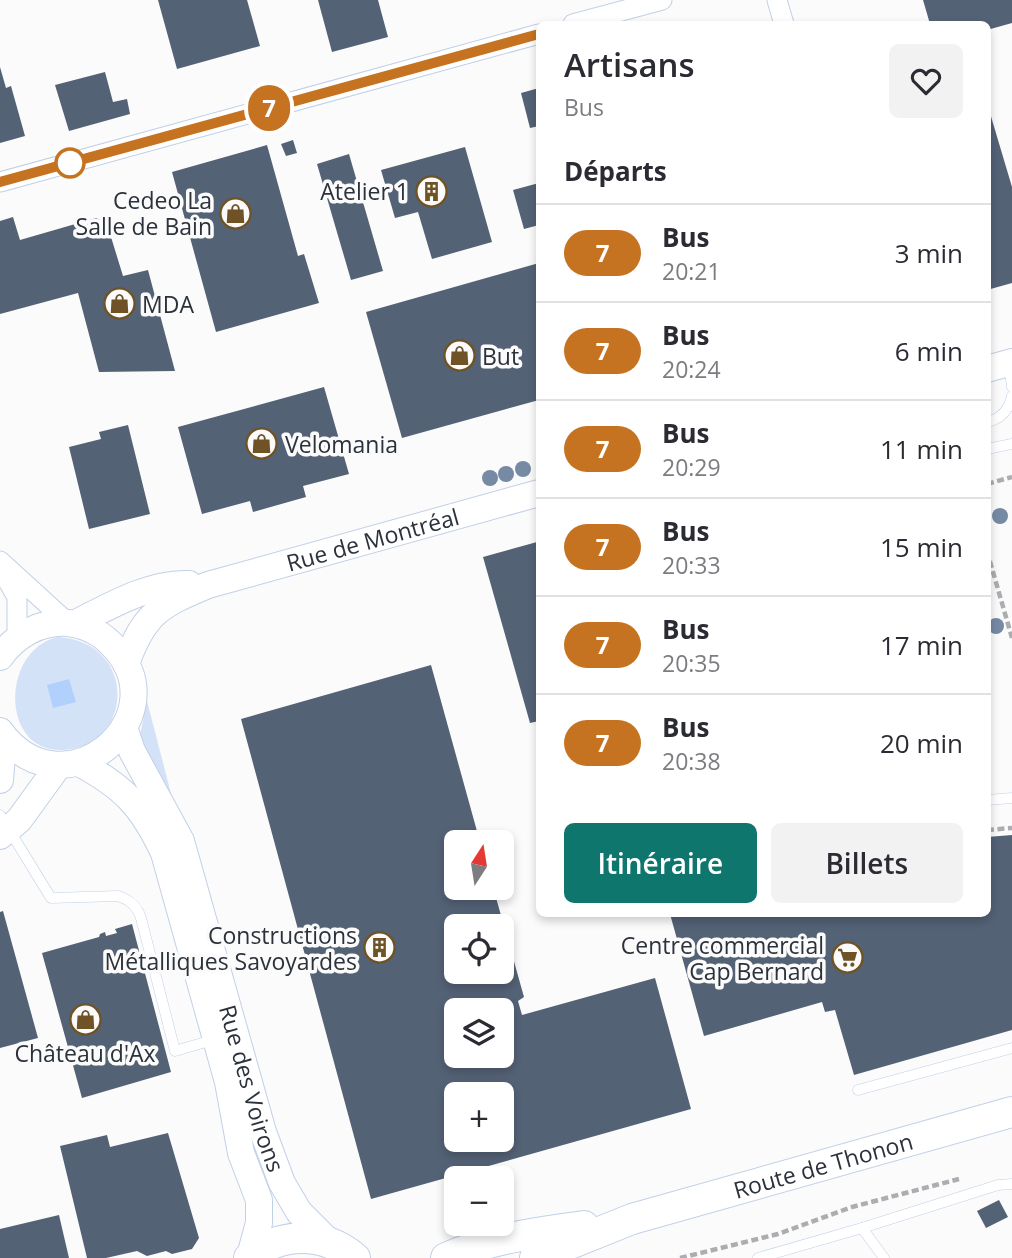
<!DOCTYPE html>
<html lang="fr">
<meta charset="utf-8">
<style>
body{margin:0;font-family:"Open Sans",sans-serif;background:#f2f2f3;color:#2b2b33;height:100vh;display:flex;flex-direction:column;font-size:26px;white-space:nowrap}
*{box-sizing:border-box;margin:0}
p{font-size:23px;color:#7c7c81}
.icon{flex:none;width:38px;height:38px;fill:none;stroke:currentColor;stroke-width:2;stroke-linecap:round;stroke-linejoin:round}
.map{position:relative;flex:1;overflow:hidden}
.panel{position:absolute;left:536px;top:21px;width:455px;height:896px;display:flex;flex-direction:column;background:#fff;border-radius:10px;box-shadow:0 4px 10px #0003}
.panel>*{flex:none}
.badge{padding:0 14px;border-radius:23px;font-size:24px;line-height:46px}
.needle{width:46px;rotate:12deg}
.tools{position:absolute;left:444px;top:830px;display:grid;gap:14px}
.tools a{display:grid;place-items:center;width:70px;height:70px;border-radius:10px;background:#fff;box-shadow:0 4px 10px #0003;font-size:35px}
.map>.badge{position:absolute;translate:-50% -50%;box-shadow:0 0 0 4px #fff}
h2{padding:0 28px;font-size:26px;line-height:63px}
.round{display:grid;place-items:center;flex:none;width:74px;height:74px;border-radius:10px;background:#f2f2f3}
.summary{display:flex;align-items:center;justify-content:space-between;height:119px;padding:0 28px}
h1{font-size:33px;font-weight:600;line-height:52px}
.action{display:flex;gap:14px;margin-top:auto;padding:14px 28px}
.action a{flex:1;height:80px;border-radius:10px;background:#0f766e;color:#fff;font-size:28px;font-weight:600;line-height:80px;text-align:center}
.action a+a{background:#f2f2f3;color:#2b2b33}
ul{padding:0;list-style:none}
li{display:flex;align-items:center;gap:21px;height:98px;padding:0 28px;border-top:2px solid #e1e1e2}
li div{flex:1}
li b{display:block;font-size:26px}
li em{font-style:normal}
li .badge{min-width:77px;font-weight:700;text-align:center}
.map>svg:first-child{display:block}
</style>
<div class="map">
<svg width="1012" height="1258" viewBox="0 0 1012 1258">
<rect width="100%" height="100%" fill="#fbfbfb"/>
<g fill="#d4e2f7">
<path d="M58 637C138 642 135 746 64 750 0 754 0 650 58 637Z"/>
<path d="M147 701 176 813 146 763 140 735Z"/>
</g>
<path fill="#b1d0fc" d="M69 679 76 702 53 708 47 685Z"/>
<g fill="#546276" fill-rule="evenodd">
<path d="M158 0H247L260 46 177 69Z"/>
<path d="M318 0H378L388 37 332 52Z"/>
<path d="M923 0H1012V23L987 30V24H930Z"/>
<path d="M0 67 6 88 11 86 25 136 0 143Z"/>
<path d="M105 72 113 102 127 99 130 114 69 131 55 85Z"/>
<path d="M539 88V126L530 128 521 93Z"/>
<path d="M987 103 1012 187V283L987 290Z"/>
<path d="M293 140 297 153 286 156 281 144Z"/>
<path d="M267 145 298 256 304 254 319 303 216 332 172 172Z"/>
<path d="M465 147 492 242 432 259 418 212 395 218 381 170Z"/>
<path d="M349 154 383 271 351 280 317 164Z"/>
<path d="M539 183V225L524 229 513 190Z"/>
<path d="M13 217 20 240 96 218 107 224 123 276 148 270 175 371 99 372 78 293 0 314V221Z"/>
<path d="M539 263V400L402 438 366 312Z"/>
<path d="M324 387 349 474 303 486 306 497 253 512 250 501 202 514 178 427Z"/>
<path d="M128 425 150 514 89 529 69 447 101 439 99 432Z"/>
<path d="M537 542 539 550V721L530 723 483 557Z"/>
<path d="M431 665 480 842H457V887H493L524 997 518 1001 522 1015 655 978 691 1109 371 1199 241 719ZM457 926H502V971H457ZM457 1010H502V1055H457ZM457 1094H502V1139H457Z"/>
<path d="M1012 835V1030L854 1075 835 1010 825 1012 822 1002 704 1036 670 914H987V837Z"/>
<path d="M3 911 38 1038 0 1048V912Z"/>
<path d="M132 924 171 1072 82 1098 42 953 99 937 100 934 105 932 106 936 117 933 115 929Z"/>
<path d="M168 1133 199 1238 192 1249 172 1254 166 1251 147 1256 137 1251 106 1258H87L60 1146 107 1135 110 1147Z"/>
<path d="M999 1200 1008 1217 986 1228 977 1211Z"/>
<path d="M59 1215 69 1258H0V1229Z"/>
</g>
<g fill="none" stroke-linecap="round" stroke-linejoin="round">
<defs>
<g id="lane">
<path d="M1009 364 1012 387"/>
<path d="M987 422C1001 419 1009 410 1012 396"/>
<path d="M987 449 1012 444"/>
<path d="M987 800 1012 798"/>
<path d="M0 815 51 898 118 896C130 900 137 906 141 918L175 1051 216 1039"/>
<path d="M858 1090 1012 1048"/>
<path d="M862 1228 884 1258"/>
<path d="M758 1258 862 1228 998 1185 1012 1184"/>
</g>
<g id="street">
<path d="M777 0 784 24"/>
<path d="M573 24 662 0"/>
<path d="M0 182 539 34"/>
<path d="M0 561 68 623"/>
<path d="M2 571 17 597V638"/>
</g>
<g id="secondary">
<path d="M987 369 1012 362"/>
<path d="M74 624C108 607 150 582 189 584"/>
<path d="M0 657C16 635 40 621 68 623 86 625 103 634 115 648 179 720 62 817 0 731"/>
<path id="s1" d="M126 664C144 613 160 605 208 585L539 493"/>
<path id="s2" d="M124 727 132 751 181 841 263 1132 282 1183 299 1212 329 1242"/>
<path d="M0 734 2 756 0 780"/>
<path d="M79 763C124 787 142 806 164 853L228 1082 241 1153 259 1200V1223L250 1256"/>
<path d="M0 836 19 820 59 765"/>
</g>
<g id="primary">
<path d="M249 1258C280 1232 323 1231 355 1258"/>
<path d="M446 1258C490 1238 537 1233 584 1226"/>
<path id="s3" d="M535 1258 632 1219 1012 1112"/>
</g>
</defs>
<use href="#lane" stroke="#c1d0e7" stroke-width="11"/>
<use href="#street" stroke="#c1d0e7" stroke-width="21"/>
<use href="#secondary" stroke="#c1d0e7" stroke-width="28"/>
<use href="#primary" stroke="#c1d0e7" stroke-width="32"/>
<g stroke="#abadb0" stroke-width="4.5" stroke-dasharray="7 3.5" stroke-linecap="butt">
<path d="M987 484 1012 477"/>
<path d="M987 551 1012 638"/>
<path d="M987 830 1012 828"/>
<path d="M680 1258 778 1234 852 1207 959 1179"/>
</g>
<use href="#lane" stroke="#fff" stroke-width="10"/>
<use href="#street" stroke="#fff" stroke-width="19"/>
<use href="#secondary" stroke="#fff" stroke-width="26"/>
<use href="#primary" stroke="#fff" stroke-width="30"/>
</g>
<g fill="#768aa4">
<circle cx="523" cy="469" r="8"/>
<circle cx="506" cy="474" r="8"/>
<circle cx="490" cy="478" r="8"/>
<circle cx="1000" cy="516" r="8"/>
<circle cx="996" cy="626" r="8"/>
</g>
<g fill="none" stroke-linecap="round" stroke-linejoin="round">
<defs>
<path id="line" d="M0 182 539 34"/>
</defs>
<use href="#line" stroke="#fff" stroke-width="16"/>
<use href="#line" stroke="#c57320" stroke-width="10"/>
</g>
<defs>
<symbol id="building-ring" viewBox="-11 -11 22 22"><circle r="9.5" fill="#fbfbfb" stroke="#6f5326" stroke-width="1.5"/><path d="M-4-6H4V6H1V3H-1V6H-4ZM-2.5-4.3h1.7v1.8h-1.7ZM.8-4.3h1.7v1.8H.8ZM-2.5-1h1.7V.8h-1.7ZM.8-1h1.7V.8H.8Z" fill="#6f5326"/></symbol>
<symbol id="shop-ring" viewBox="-11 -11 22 22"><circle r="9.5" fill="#fbfbfb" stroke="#6f5326" stroke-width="1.5"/><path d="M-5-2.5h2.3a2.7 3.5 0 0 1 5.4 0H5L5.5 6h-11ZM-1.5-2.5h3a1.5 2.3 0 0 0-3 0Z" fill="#6f5326"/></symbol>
<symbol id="supermarket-ring" viewBox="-11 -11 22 22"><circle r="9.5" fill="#fbfbfb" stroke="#6f5326" stroke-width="1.5"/><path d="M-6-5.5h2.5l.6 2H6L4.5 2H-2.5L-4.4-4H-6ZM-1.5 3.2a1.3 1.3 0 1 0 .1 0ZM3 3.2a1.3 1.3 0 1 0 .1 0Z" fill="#6f5326"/></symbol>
</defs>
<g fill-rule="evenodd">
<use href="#building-ring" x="414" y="174" width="35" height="35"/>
<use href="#shop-ring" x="218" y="196" width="35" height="35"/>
<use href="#shop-ring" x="102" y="286" width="35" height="35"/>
<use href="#shop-ring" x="442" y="338" width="35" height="35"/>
<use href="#shop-ring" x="244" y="426" width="35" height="35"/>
<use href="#building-ring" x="362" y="930" width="35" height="35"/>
<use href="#supermarket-ring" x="830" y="940" width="35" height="35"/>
<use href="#shop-ring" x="68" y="1002" width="35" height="35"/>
</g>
<circle fill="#fff" stroke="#c57320" stroke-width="3.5" cx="70" cy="163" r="14"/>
<g text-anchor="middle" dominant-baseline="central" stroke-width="7" stroke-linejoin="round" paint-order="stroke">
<g font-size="23" fill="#2c323b" stroke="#fbfbfb" text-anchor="end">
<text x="409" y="191">Atelier 1</text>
<text x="212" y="200">Cedeo La<tspan x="212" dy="26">Salle de Bain</tspan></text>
<text x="142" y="304" text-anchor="start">MDA</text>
<text x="482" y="356" text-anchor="start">But</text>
<text x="285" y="444" text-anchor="start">Velomania</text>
<text x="357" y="935">Constructions<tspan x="357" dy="26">Métalliques Savoyardes</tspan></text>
<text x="824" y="945">Centre commercial<tspan x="824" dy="26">Cap Bernard</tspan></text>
<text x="85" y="1053" text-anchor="middle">Château d'Ax</text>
</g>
<g font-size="23" fill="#2c323b" stroke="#fbfbfb">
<text stroke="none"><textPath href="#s1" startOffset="290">Rue de Montréal</textPath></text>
<text stroke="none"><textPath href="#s2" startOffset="385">Rue des Voirons</textPath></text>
<text stroke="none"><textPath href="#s3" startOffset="303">Route de Thonon</textPath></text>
</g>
</g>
</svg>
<div class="tools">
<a><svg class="needle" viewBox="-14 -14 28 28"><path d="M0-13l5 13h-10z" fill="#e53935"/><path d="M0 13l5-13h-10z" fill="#7c7c81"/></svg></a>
<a><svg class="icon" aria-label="locate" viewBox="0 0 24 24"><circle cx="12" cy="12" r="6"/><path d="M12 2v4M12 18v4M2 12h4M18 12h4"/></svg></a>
<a><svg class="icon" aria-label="layers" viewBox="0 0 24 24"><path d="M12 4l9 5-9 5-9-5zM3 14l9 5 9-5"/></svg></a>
<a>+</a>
<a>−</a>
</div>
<b class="badge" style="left:269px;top:108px;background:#c57320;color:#fff">7</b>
<section class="panel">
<div class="summary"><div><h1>Artisans</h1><p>Bus</p></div><a class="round"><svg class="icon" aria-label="heart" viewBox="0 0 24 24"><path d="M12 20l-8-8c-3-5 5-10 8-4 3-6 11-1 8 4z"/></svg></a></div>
<h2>Départs</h2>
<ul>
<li><span class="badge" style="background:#c57320;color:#fff">7</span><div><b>Bus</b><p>20:21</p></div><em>3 min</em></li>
<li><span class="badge" style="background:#c57320;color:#fff">7</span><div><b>Bus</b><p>20:24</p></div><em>6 min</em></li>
<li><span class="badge" style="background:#c57320;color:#fff">7</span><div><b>Bus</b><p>20:29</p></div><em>11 min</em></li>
<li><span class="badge" style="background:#c57320;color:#fff">7</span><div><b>Bus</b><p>20:33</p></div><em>15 min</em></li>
<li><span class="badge" style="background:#c57320;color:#fff">7</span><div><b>Bus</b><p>20:35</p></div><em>17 min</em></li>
<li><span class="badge" style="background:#c57320;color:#fff">7</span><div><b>Bus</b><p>20:38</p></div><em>20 min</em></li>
</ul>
<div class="action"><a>Itinéraire</a><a>Billets</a></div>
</section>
</div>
